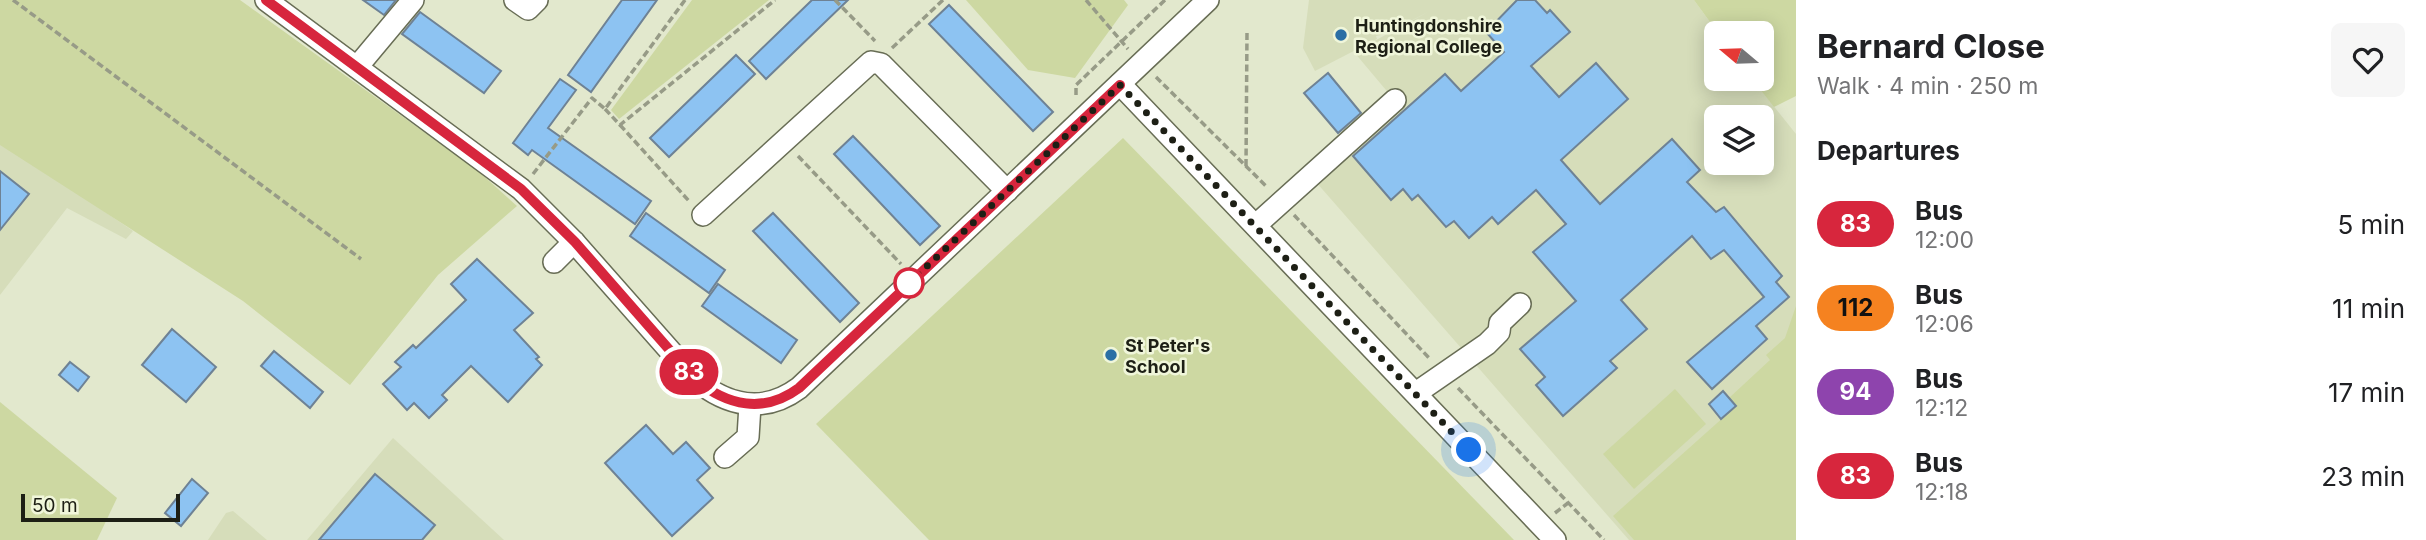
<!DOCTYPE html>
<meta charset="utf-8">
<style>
body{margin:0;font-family:Inter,sans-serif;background:#f6f6f6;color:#202124;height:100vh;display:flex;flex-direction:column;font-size:26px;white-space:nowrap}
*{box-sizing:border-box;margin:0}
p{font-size:23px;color:#757577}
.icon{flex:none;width:38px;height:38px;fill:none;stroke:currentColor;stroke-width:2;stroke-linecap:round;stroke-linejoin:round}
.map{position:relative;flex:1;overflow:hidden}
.sheet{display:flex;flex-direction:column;background:#fff;width:630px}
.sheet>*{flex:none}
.badge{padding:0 14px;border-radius:23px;font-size:24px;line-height:46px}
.needle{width:46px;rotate:289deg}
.fabs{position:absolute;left:1704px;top:21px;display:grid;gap:14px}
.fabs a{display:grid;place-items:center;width:70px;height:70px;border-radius:10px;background:#fff;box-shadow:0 4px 18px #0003;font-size:35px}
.scale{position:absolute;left:21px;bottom:18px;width:159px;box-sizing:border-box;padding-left:7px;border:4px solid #1d1f15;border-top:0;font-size:19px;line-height:24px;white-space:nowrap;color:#1d1f15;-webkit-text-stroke:5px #f0f6da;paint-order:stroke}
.you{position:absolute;width:35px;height:35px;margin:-18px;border:5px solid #fff;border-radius:50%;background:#1a73e8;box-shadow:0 0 0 10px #1a73e833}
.map>.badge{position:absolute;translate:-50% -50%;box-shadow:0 0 0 4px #fff}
h2{padding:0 21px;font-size:26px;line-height:63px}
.round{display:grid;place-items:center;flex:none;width:74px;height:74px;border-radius:10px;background:#f6f6f6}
.headline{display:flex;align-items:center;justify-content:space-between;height:119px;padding:0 21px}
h1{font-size:33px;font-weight:700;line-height:52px}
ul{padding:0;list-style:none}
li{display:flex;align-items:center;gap:21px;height:84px;padding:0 21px}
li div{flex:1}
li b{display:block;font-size:26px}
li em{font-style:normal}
li .badge{min-width:77px;font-weight:700;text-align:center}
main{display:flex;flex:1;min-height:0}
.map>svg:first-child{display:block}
</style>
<main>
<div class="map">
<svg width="1796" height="540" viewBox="0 0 1796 540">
<rect width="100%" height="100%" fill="#e2e8cd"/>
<g fill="#d6ddba" fill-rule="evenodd">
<path d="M1309 0H1694L1718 33 1717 79H1752L1796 134V540H1629L1309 174 1391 96 1354 52 1428 12 1385 34 1376 36 1377 39 1315 71 1303 48ZM1717 117H1762V163H1717Z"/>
<path d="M0 141 133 231 126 239 67 208 0 295Z"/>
<path d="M393 438 504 540H307Z"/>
<path d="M233 511 267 540H208L226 513Z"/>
</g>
<g fill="#cdd8a2">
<path d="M0 0H240L477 170 517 206 438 275 350 385 243 301 0 145Z"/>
<path d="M692 0H769L619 119 611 110Z"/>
<path d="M966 0H1124L1128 5 1075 78 1028 70Z"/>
<path d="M1694 0H1796V96L1774 107 1752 79H1762V33H1718Z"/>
<path d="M1123 138 1514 540H929L816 424Z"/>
<path d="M1796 306V540H1634L1613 516 1735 407 1729 398 1770 360 1766 355 1785 338Z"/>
<path d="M1675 389 1706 424 1634 489 1603 454Z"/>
<path d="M0 402 117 498 97 540H0Z"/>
</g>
<g fill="#8dc3f2" stroke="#6e8295" stroke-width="2">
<path d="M363 0H396L384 15Z"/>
<path d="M622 0H657L591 92 568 75Z"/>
<path d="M812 0H848L766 79 749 61Z"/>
<path d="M1517 0H1535L1547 13 1550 10 1570 32 1531 66 1559 97 1596 63 1628 99 1561 160 1600 204 1672 139 1700 170 1687 182 1716 212 1724 207 1782 276 1776 282 1789 297 1756 326 1767 339 1712 389 1687 362 1764 297 1724 250 1711 259 1692 236 1621 300 1647 329 1610 361 1617 368 1563 416 1536 385 1545 377 1520 349 1576 301 1533 252 1566 224 1536 190 1498 224 1492 217 1469 238 1454 221 1446 227 1418 195 1412 200 1403 189 1391 200 1353 156 1445 74 1461 91 1504 52 1486 32Z"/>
<path d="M949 5 1053 112 1033 131 929 24Z"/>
<path d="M420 12 501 71 484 93 402 34Z"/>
<path d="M736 55 755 74 669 157 650 138Z"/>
<path d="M1328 73 1361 113 1338 133 1304 93Z"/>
<path d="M560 79 576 90 548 128 651 201 635 224 532 150 528 155 513 143Z"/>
<path d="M853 136 940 226 920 245 834 154Z"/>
<path d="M0 171 29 194 0 230Z"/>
<path d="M646 213 725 270 709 293 630 236Z"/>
<path d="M773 213 859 303 840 322 753 231Z"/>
<path d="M477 259 533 313 514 330 539 357 536 359 542 365 508 402 471 366 442 395 447 400 429 418 414 403 407 410 383 384 401 367 395 362 413 345 416 348 466 300 451 284Z"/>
<path d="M718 284 797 340 781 363 702 306Z"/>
<path d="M172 329 216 367 186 402 142 365Z"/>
<path d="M274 351 323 392 310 408 261 366Z"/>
<path d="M70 362 89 377 78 391 59 375Z"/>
<path d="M1723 391 1736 406 1721 419 1709 404Z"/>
<path d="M646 425 673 454 686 442 710 468 697 480 713 498 672 536 605 463Z"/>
<path d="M375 474 435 525 422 540H319Z"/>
<path d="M192 479 208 493 181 526 165 513Z"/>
</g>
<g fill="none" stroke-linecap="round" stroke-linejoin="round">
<defs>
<g id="minor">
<path d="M266 0 521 189 574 242 695 379C727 406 764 414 799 388L1208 0"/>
<path d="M515 0 528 9 537 0"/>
<path d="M357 67 413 0"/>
<path d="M1120 84 1555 540"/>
<path d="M703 215 871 62 881 64 1007 191"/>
<path d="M1256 225 1395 100"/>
<path d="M554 262 574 242"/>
<path d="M1416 393 1487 344 1499 332 1500 323 1520 304"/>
<path d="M725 457 748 437 750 405"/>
</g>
</defs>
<use href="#minor" stroke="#686d55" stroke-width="24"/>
<g stroke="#979b87" stroke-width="3.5" stroke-dasharray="7 3.5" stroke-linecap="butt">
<path d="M13 0 361 259"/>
<path d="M835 0 875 41"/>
<path d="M1086 0 1128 49"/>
<path d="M892 48 943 0"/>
<path d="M1156 77 1267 187"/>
<path d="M1076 95V85L1165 0"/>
<path d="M605 109 620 125 775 0"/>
<path d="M620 125 689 201"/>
<path d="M798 156 901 264"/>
<path d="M1246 166 1247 32"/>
<path d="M533 174 592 98 605 109 685 0"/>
<path d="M1294 215 1431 360"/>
<path d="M1458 388 1604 540"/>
<path d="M1555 513 1568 503"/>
</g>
<use href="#minor" stroke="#fff" stroke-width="21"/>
</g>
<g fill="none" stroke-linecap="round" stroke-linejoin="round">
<defs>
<path id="line" d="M266 0 521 189 575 242 695 379C727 406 764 414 799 388L1120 85"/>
</defs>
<use href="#line" stroke="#fff" stroke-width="16"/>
<use href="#line" stroke="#d7263d" stroke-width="10"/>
<path stroke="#1d1f15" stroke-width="7" stroke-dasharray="0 12.6" d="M909 283 1120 85 1469 450"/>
</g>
<g fill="#2b6fa5" stroke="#f0f6da" stroke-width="2.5">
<circle cx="1341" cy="35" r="7"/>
<circle cx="1111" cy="355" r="7"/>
</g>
<circle fill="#fff" stroke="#d7263d" stroke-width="3.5" cx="909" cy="283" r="14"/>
<g text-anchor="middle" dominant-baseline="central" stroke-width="5" stroke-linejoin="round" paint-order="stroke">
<g font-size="18" font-weight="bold" fill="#1d1f15" stroke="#f0f6da" text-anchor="start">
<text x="1355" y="25">Huntingdonshire<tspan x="1355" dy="21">Regional College</tspan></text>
<text x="1125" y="345">St Peter's<tspan x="1125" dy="21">School</tspan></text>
</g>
</g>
</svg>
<div class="fabs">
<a><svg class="needle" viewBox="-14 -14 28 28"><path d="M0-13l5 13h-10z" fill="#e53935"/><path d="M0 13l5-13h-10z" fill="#757577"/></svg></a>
<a><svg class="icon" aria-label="layers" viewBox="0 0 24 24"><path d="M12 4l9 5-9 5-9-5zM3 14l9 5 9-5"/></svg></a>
</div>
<div class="scale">50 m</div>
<div class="you" style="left:1469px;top:450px"></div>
<b class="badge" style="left:689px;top:372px;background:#d7263d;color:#fff">83</b>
</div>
<section class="sheet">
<div class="headline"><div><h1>Bernard Close</h1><p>Walk · 4 min · 250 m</p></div><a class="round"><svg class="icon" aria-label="heart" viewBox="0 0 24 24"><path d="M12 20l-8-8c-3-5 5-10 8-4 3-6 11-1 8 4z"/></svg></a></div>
<h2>Departures</h2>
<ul>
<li><span class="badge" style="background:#d7263d;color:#fff">83</span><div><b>Bus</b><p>12:00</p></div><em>5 min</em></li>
<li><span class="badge" style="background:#f58220;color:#111">112</span><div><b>Bus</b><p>12:06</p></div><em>11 min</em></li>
<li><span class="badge" style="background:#8e44ad;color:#fff">94</span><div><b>Bus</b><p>12:12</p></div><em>17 min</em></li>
<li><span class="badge" style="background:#d7263d;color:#fff">83</span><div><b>Bus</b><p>12:18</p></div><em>23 min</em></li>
</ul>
</section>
</main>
